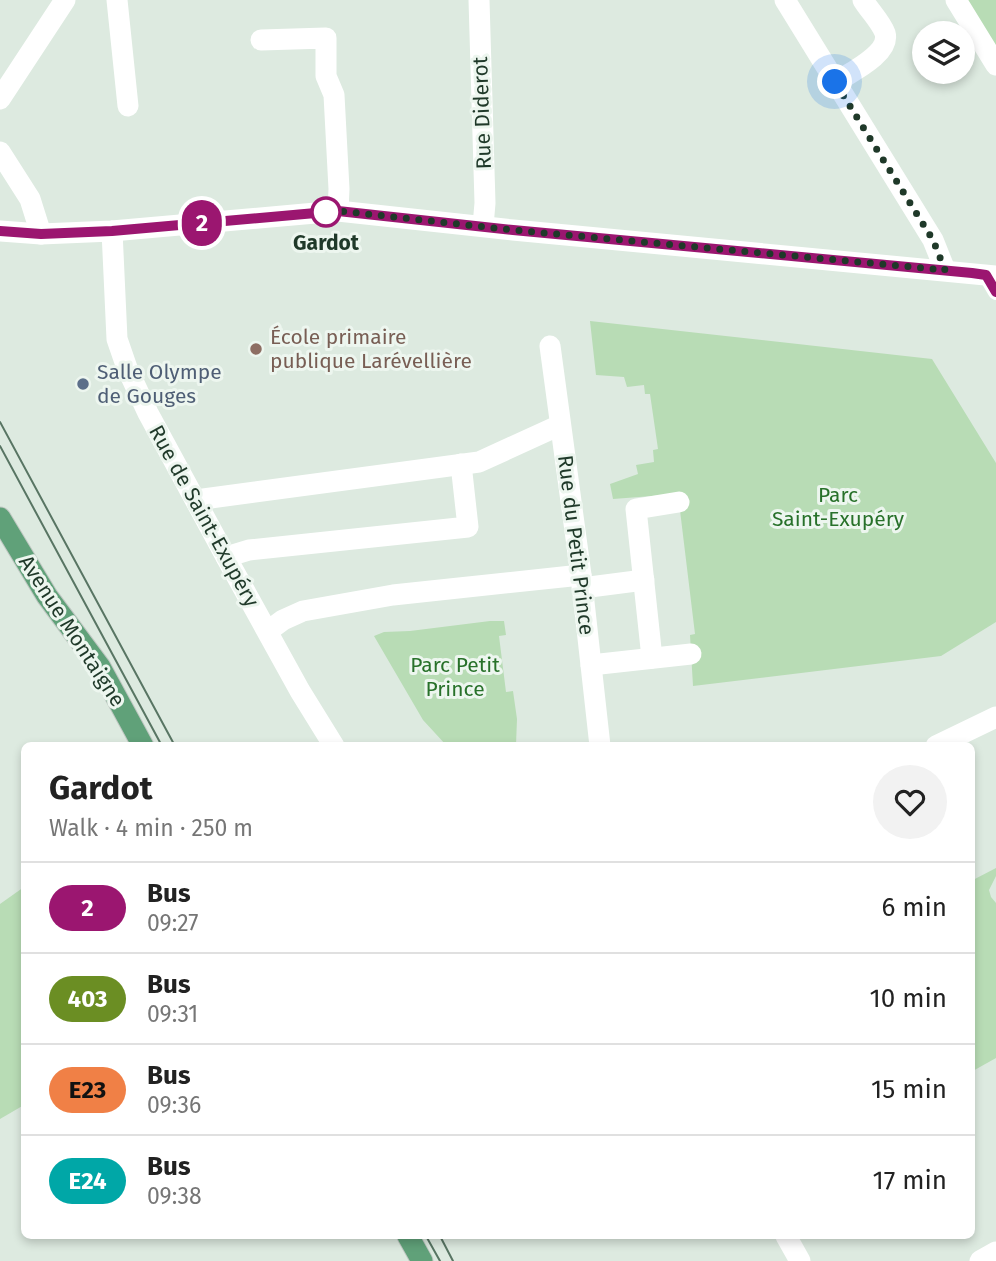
<!DOCTYPE html>
<meta charset="utf-8">
<style>
body{margin:0;font-family:"Fira Sans",sans-serif;background:#f2f2f2;color:#222;height:100vh;display:flex;flex-direction:column;font-size:26px;white-space:nowrap}
*{box-sizing:border-box;margin:0}
p{font-size:23px;color:#767676}
.icon{flex:none;width:38px;height:38px;fill:none;stroke:currentColor;stroke-width:2;stroke-linecap:round;stroke-linejoin:round}
.map{position:relative;flex:1;overflow:hidden}
.panel{position:absolute;left:21px;top:742px;width:954px;height:497px;display:flex;flex-direction:column;background:#fff;border-radius:10px;box-shadow:0 4px 10px #0003}
.panel>*{flex:none}
.badge{padding:0 14px;border-radius:23px;font-size:24px;line-height:46px}
.fabs{position:absolute;left:912px;top:21px;display:grid;gap:14px}
.fabs a{display:grid;place-items:center;width:63px;height:63px;border-radius:50%;background:#fff;box-shadow:0 4px 10px #0003;font-size:35px}
.you{position:absolute;width:35px;height:35px;margin:-18px;border:5px solid #fff;border-radius:50%;background:#1a73e8;box-shadow:0 0 0 10px #1a73e833}
.map>.badge{position:absolute;translate:-50% -50%;box-shadow:0 0 0 4px #fff}
.round{display:grid;place-items:center;flex:none;width:74px;height:74px;border-radius:37px;background:#f2f2f2}
.summary{display:flex;align-items:center;justify-content:space-between;height:119px;padding:0 28px}
h1{font-size:33px;font-weight:700;line-height:52px}
ul{padding:0;list-style:none}
li{display:flex;align-items:center;gap:21px;height:91px;padding:0 28px;border-top:2px solid #e0e0e0}
li div{flex:1}
li b{display:block;font-size:26px}
li em{font-style:normal}
li .badge{min-width:77px;font-weight:700;text-align:center}
.map>svg:first-child{display:block}
</style>
<div class="map">
<svg width="996" height="1261" viewBox="0 0 996 1261">
<rect width="100%" height="100%" fill="#ddeae0"/>
<g fill="#b8dcb5">
<path d="M967 0H996V48Z"/>
<path d="M590 321 932 359 996 463V622L941 656 693 686 690 635 695 634 678 494 613 499 610 484 638 474 636 465 654 462 653 450 658 449 650 394H645L644 385 627 387 624 377 596 375Z"/>
<path d="M490 621H504L506 635 499 636 506 692 513 691 517 719 516 745H446L423 720 374 636 384 632 410 631Z"/>
<path d="M996 868V876L989 890 991 897 996 903V1058L971 1072V881Z"/>
<path d="M24 887V1105L0 1119V904Z"/>
</g>
<g fill="none" stroke-linecap="round" stroke-linejoin="round">
<defs>
<g id="major">
<path d="M0 518 47 596 100 667 143 746"/>
<path d="M408 1236 422 1261"/>
</g>
</defs>
<use href="#major" stroke="#c0c8c3" stroke-width="23"/>
<g stroke="#fff" stroke-width="21">
<path d="M117 0 128 106"/>
<path d="M479 0 485 203 483 226"/>
<path d="M785 0 933 240 945 270"/>
<path d="M956 0 996 65"/>
<path d="M261 40 326 38V76L334 95 339 189 338 211"/>
<path d="M836 82C849 73 891 54 885 33 881 22 869 10 863 0"/>
<path d="M0 99 65 0"/>
<path d="M0 152 30 199 41 234"/>
<path d="M0 231 41 234 112 231 338 211 513 230 996 276"/>
<path d="M112 231 117 339 127 368 148 413 226 557 300 691 334 746"/>
<path d="M550 346 581 575 600 746"/>
<path d="M196 500 479 462 560 425"/>
<path d="M226 557 249 550 468 527 461 464"/>
<path d="M582 588 644 580"/>
<path d="M268 631 283 620 303 611 393 595 581 575"/>
<path d="M652 658 636 509 679 502"/>
<path d="M591 665 691 654"/>
<path d="M936 746 996 717"/>
<path d="M786 1236 800 1261"/>
<path d="M980 1261 996 1252"/>
</g>
<use href="#major" stroke="#60a179" stroke-width="21"/>
<g stroke="#587563" stroke-width="2">
<path d="M0 422 175 746"/>
<path d="M0 446 162 746"/>
<path d="M426 1236 440 1261"/>
<path d="M440 1236 453 1261"/>
</g>
</g>
<g fill="none" stroke-linecap="round" stroke-linejoin="round">
<defs>
<path id="line" d="M0 231 41 234 112 231 338 211 513 230 972 273 986 275 996 292"/>
</defs>
<use href="#line" stroke="#fff" stroke-width="16"/>
<use href="#line" stroke="#9b1670" stroke-width="10"/>
<path stroke="#1f3929" stroke-width="7" stroke-dasharray="0 12.6" d="M326 212 316 213 338 211 358 213 513 230 945 270 933 240 835 82"/>
</g>
<circle fill="#fff" stroke="#9b1670" stroke-width="3.5" cx="326" cy="212" r="14"/>
<circle fill="#8d6e63" stroke="#edf6ef" stroke-width="2.5" cx="256" cy="349" r="7"/>
<circle fill="#5c6f8a" stroke="#edf6ef" stroke-width="2.5" cx="83" cy="384" r="7"/>
<g text-anchor="middle" dominant-baseline="central" stroke-width="6" stroke-linejoin="round" paint-order="stroke">
<g font-size="21" fill="#1f3929" stroke="#edf6ef">
<text transform="translate(482 113) rotate(-92)">Rue Diderot</text>
<text transform="translate(204 516) rotate(61)">Rue de Saint-Exupéry</text>
<text transform="translate(576 545) rotate(83)">Rue du Petit Prince</text>
<text transform="translate(72 631) rotate(57)">Avenue Montaigne</text>
</g>
<g font-size="21" font-weight="bold" fill="#1f3929" stroke="#edf6ef">
<text x="326" y="243">Gardot</text>
</g>
<g font-size="21" fill="#785e54" stroke="#edf6ef" text-anchor="start">
<text x="270" y="337">École primaire<tspan x="270" dy="24">publique Larévellière</tspan></text>
</g>
<g font-size="21" fill="#4e5e75" stroke="#edf6ef" text-anchor="start">
<text x="97" y="372">Salle Olympe<tspan x="97" dy="24">de Gouges</tspan></text>
</g>
<g font-size="21" fill="#28712a" stroke="#edf6ef">
<text x="838" y="495">Parc<tspan x="838" dy="24">Saint-Exupéry</tspan></text>
<text x="455" y="665">Parc Petit<tspan x="455" dy="24">Prince</tspan></text>
</g>
</g>
</svg>
<div class="fabs">
<a><svg class="icon" aria-label="layers" viewBox="0 0 24 24"><path d="M12 4l9 5-9 5-9-5zM3 14l9 5 9-5"/></svg></a>
</div>
<div class="you" style="left:835px;top:82px"></div>
<b class="badge" style="left:202px;top:223px;background:#9b1670;color:#fff">2</b>
<section class="panel">
<div class="summary"><div><h1>Gardot</h1><p>Walk · 4 min · 250 m</p></div><a class="round"><svg class="icon" aria-label="heart" viewBox="0 0 24 24"><path d="M12 20l-8-8c-3-5 5-10 8-4 3-6 11-1 8 4z"/></svg></a></div>
<ul>
<li><span class="badge" style="background:#9b1670;color:#fff">2</span><div><b>Bus</b><p>09:27</p></div><em>6 min</em></li>
<li><span class="badge" style="background:#6b8e23;color:#fff">403</span><div><b>Bus</b><p>09:31</p></div><em>10 min</em></li>
<li><span class="badge" style="background:#f08046;color:#111">E23</span><div><b>Bus</b><p>09:36</p></div><em>15 min</em></li>
<li><span class="badge" style="background:#00a7a7;color:#fff">E24</span><div><b>Bus</b><p>09:38</p></div><em>17 min</em></li>
</ul>
</section>
</div>
